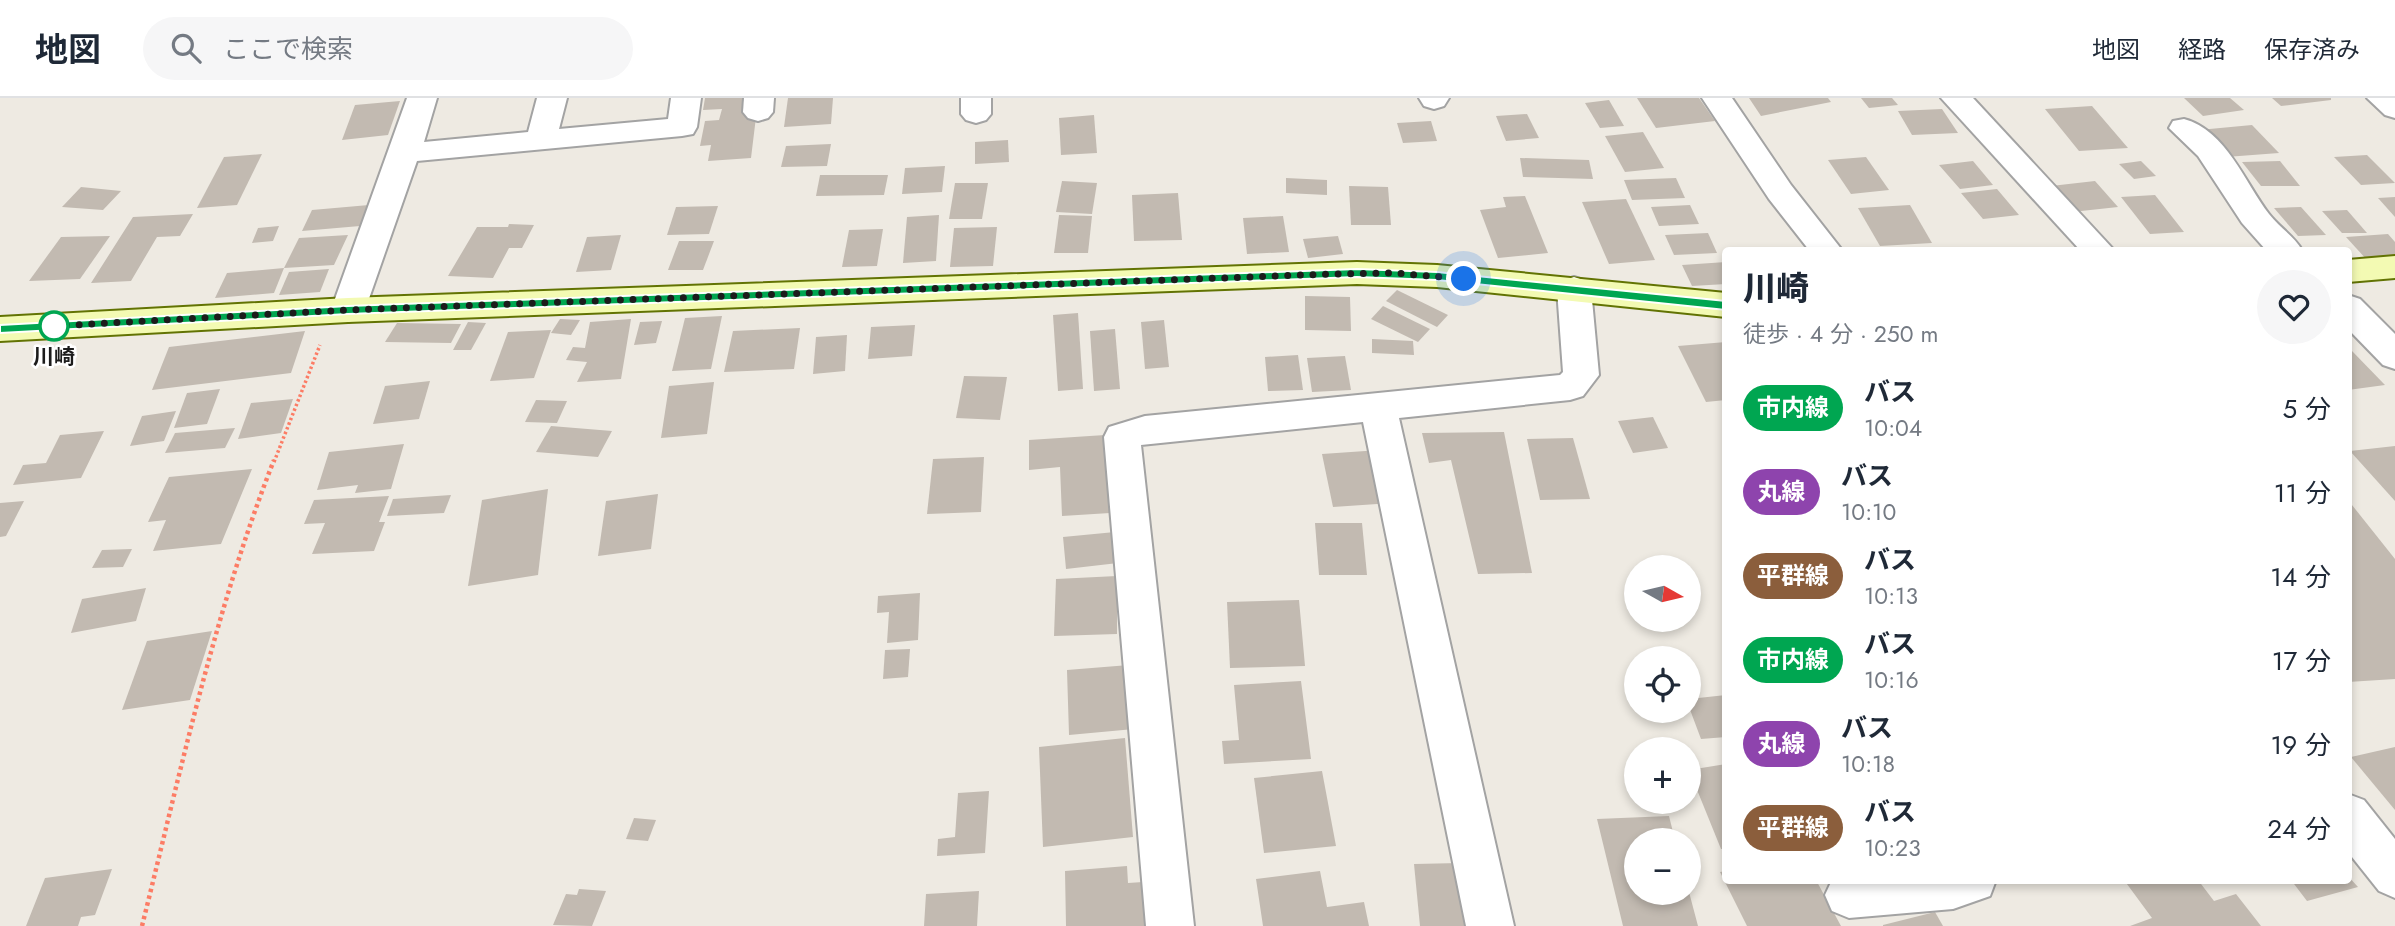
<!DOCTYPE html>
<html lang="ja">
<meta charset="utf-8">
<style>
body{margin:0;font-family:Jost,"Noto Sans JP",sans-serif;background:#f6f6f7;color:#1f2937;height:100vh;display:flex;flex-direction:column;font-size:26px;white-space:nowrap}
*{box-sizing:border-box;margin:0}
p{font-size:23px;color:#747a83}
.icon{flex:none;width:38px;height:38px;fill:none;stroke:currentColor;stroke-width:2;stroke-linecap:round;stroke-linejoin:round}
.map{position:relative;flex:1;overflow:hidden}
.side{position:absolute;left:1722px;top:149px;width:630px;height:637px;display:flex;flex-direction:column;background:#fff;border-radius:7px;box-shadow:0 4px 10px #0003}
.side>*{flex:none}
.badge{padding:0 14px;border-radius:23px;font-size:24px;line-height:46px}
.needle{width:46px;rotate:98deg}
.tools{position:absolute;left:1624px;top:457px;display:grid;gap:14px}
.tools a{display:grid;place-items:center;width:77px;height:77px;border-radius:50%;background:#fff;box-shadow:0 4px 10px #0003;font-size:35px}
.you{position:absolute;width:35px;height:35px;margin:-18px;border:5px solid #fff;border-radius:50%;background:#1a73e8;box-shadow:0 0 0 10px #1a73e833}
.map>.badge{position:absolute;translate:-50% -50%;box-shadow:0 0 0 4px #fff}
.round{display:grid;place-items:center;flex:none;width:74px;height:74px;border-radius:37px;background:#f6f6f7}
.summary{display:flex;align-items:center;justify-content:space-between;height:119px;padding:0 21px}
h1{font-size:33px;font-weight:800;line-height:52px}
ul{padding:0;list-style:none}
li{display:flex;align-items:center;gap:21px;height:84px;padding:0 21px}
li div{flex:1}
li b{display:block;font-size:26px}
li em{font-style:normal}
li .badge{min-width:77px;font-weight:700;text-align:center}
header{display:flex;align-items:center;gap:42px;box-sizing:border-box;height:98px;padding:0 35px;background:#fff;border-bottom:2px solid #e0e1e3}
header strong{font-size:33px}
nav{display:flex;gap:38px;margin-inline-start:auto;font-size:24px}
.search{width:490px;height:63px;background:#f6f6f7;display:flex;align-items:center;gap:18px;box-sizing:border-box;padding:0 24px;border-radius:38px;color:#747a83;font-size:26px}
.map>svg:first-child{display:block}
</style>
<header>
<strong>地図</strong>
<div class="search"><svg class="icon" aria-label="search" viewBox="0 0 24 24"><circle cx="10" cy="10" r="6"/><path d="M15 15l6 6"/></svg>ここで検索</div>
<nav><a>地図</a><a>経路</a><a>保存済み</a></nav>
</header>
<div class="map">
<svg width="2395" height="828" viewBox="0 0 2395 828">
<rect width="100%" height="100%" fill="#eeeae2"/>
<g fill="#c2bab1">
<path d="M705 0H749L746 20 756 19 751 60 708 63 711 47 700 48 705 23 719 22 722 11 703 12Z"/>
<path d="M788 0H833L831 26 784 29Z"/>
<path d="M1637 0H1699L1715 23 1656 30Z"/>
<path d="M1749 0H1828L1831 4 1761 18Z"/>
<path d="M1861 0H1892L1898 7 1869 10Z"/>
<path d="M2184 0H2230L2244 12 2203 18Z"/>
<path d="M2272 0H2331V2L2281 8Z"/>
<path d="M1609 2 1624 28 1600 30 1585 5Z"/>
<path d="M400 3 388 37 342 42 355 7Z"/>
<path d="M2092 8 2128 50 2079 53 2045 11Z"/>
<path d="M1942 11 1958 35 1912 37 1898 13Z"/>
<path d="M1527 16 1539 40 1506 43 1496 18Z"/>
<path d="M1094 17 1097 55 1061 57 1059 20Z"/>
<path d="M1431 23 1437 43 1403 45 1397 25Z"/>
<path d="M2252 27 2279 55 2226 59 2199 32Z"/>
<path d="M1643 34 1664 70 1625 74 1605 38Z"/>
<path d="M1008 42 1009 64 975 66V44Z"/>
<path d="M831 46 827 68 781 69 786 48Z"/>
<path d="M262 56 237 107 197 110 224 59Z"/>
<path d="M2367 57 2395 85 2361 87 2334 59Z"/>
<path d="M1866 59 1889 92 1851 96 1828 62Z"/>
<path d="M1520 60 1589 62 1593 81 1523 79Z"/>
<path d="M1973 63 1993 87 1960 91 1939 67Z"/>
<path d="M2141 63 2156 78 2134 81 2119 66Z"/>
<path d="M2280 63 2300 88H2261L2242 64Z"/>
<path d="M945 68 942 94 902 96 905 70Z"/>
<path d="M820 77H888L884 97 816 98Z"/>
<path d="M1286 80 1327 82V97L1286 95Z"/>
<path d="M1676 80 1685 100 1632 102 1624 82Z"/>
<path d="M1062 83 1097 85 1092 116 1056 114Z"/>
<path d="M2095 83 2118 109 2072 114 2051 88Z"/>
<path d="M955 85H988L982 121H949Z"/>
<path d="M1349 88 1388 89 1391 127H1351Z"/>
<path d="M81 89 121 93 103 112 62 109Z"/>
<path d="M1997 91 2019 117 1983 121 1961 95Z"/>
<path d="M1178 95 1182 142 1134 143 1132 97Z"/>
<path d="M2155 97 2184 134 2150 136 2121 99Z"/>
<path d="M1525 98 1548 155 1498 160 1480 112 1506 109 1503 99Z"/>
<path d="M2395 99V119L2378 100Z"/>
<path d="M1626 101 1655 162 1609 166 1582 104Z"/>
<path d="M369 107 360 128 302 133 312 112Z"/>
<path d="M1690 107 1699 126 1659 128 1651 109Z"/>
<path d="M1910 107 1932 145 1880 148 1858 110Z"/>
<path d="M718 108 709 136 667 137 676 109Z"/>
<path d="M2301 109 2326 137 2298 138 2274 110Z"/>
<path d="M2347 112 2367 135H2342L2322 113Z"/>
<path d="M193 116 180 138 157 139 131 183 91 185 133 119Z"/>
<path d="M939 117 936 163 903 165 907 119Z"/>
<path d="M1059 117 1092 118 1088 155H1054Z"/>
<path d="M1283 118 1289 154 1247 156 1243 120Z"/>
<path d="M509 126 534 127 522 150H509L493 180 448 178 477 129H508Z"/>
<path d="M279 128 273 143 252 145 258 130Z"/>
<path d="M997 129 993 168 950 169 954 130Z"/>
<path d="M883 131 877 168 842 169 849 132Z"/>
<path d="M1708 135 1717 155 1674 157 1665 137Z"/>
<path d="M2388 136 2395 144V159L2367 162 2346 139Z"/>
<path d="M348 137 334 167 284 170 299 140Z"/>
<path d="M621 137 611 172 576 174 587 139Z"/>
<path d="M110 138 80 181 29 183 61 139Z"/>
<path d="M1338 138 1343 156 1308 160 1303 141Z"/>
<path d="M679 143H714L703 172H668Z"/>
<path d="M1726 164V186L1692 188 1682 167Z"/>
<path d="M284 170 274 195 215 200 227 175Z"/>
<path d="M329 171 320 194 279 197 289 174Z"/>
<path d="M1397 192 1448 217 1437 229 1386 203Z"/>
<path d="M1305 198 1350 199 1351 233 1305 232Z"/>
<path d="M1383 208 1430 231 1418 244 1371 221Z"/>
<path d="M1078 215 1083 291 1058 293 1053 217Z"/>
<path d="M722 218 711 271 672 273 685 220Z"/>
<path d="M560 221 580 222 571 237 551 235Z"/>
<path d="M631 221 621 281 577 284 587 264 566 262 573 249 585 250 590 224Z"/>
<path d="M1164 222 1169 269 1145 271 1141 224Z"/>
<path d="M662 223 656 245 634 247 640 224Z"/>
<path d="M468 224 486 225 471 252H453Z"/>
<path d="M397 225 461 226 451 245 385 244Z"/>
<path d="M915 227 912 258 868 261 871 229Z"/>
<path d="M800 230 794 271 724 274 733 233Z"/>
<path d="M1115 231 1120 291 1094 293 1090 233Z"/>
<path d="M551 232 534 280 490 283 508 234Z"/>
<path d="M305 233 291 275 152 292 169 249Z"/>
<path d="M847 237 845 273 813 276 816 239Z"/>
<path d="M1372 241 1413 243 1414 257 1372 255Z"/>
<path d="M1726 244V302L1706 304 1678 248Z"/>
<path d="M2348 253H2352L2385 287 2348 292Z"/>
<path d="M1298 257 1303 292 1268 293 1265 259Z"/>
<path d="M1345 258 1351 292 1312 294 1307 260Z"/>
<path d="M964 278 1007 279 1000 322 956 320Z"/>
<path d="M430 283 419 321 373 326 385 288Z"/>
<path d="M714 284 707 336 661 340 669 288Z"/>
<path d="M220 291 207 326 174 330 187 295Z"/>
<path d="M293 301 281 335 238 341 251 305Z"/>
<path d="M536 302 567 303 557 325 525 324Z"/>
<path d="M176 313 164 343 130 348 142 318Z"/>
<path d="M1653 319 1668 350 1633 355 1618 323Z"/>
<path d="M551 328 612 333 598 359 536 354Z"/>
<path d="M235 330 225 350 165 355 175 335Z"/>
<path d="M104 333 81 380 13 387 23 367 46 365 60 337Z"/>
<path d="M1504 334 1532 475 1478 476 1451 362 1429 365 1422 335Z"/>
<path d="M1105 337 1110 415 1062 418 1060 369 1029 372V342Z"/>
<path d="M1573 340 1590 401 1540 402 1527 341Z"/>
<path d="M404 346 391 391 355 395 358 387 317 392 329 354Z"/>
<path d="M2395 348V403L2350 353Z"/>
<path d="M1380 352 1392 405 1333 409 1322 356Z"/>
<path d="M984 359 981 414 927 416 933 361Z"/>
<path d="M252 371 221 446 153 453 166 422 148 424 169 379Z"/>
<path d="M548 391 538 477 468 488 482 402Z"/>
<path d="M658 396 651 451 598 458 606 403Z"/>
<path d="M451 397 444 415 387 418 393 401Z"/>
<path d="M389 398 379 424H385L374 453 312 456 325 425 304 426 314 402Z"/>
<path d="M2348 402 2395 461V581L2348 584Z"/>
<path d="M24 403 6 438 0 439V405Z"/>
<path d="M1315 425H1362L1367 477H1319Z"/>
<path d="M1115 434 1118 465 1066 471 1063 439Z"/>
<path d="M132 451 123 469 92 470 102 452Z"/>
<path d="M1117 478V536L1054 538 1056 481Z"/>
<path d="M146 490 136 523 71 535 82 501Z"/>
<path d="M920 495 918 542 887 545 889 514 877 515 878 498Z"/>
<path d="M1299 502 1305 568 1230 570 1227 504Z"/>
<path d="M212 533 190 602 122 612 147 543Z"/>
<path d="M910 551 908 579 883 581 885 552Z"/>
<path d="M1129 567 1134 631 1069 637 1067 572Z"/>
<path d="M1301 583 1311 661 1224 666 1222 643 1239 642 1234 587Z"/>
<path d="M1726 597V639L1701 641 1689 609V601Z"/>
<path d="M1125 640 1133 739 1043 749 1039 649Z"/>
<path d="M2395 649V712L2351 659Z"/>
<path d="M1726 666V751H1721L1689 672Z"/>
<path d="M1322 673 1336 748 1264 755 1254 680Z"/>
<path d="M989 693 985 755 937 758 938 741 955 739 958 695Z"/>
<path d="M1669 718 1675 742H1636V794H1689L1698 828H1623L1597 721Z"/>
<path d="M634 720 656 722 648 743 626 741Z"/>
<path d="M1460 765 1469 828H1420L1414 766Z"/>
<path d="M1127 768 1128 785 1143 784 1146 828H1066L1065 773Z"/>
<path d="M112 771 95 817 81 819 78 828H26L45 780Z"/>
<path d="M1320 773 1327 809 1364 804 1369 828H1263L1256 781Z"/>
<path d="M1726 773V782H1816L1841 828H1747L1720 774Z"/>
<path d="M2348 778 2358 789 2307 803 2291 782H2348Z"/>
<path d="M2124 782H2198L2214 803 2236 796 2261 828H2130L2152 820Z"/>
<path d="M579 791 606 793 592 828 553 827 566 796 577 797Z"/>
<path d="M979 793 977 828H924L926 796Z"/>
<path d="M1935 814 1943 828H1883V827Z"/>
</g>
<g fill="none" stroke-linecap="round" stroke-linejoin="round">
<defs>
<g id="street">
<path d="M407 0H437L424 44 528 34 537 0H567L559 31 668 21 671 0H701L697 29 693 36 682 38 417 63 365 212 360 220 348 224 336 220 331 212Z"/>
<path d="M744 0H774L773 14 768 20 758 23 748 20 743 14Z"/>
<path d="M961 0H991V16L986 22 976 25 966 22 961 16Z"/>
<path d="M1419 0H1449L1444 8 1434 11 1424 8Z"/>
<path d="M1702 0H1732L1791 87 1842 152H1809L1769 101Z"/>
<path d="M1941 0H1973L2114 152H2080Z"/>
<path d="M2367 0H2395V20L2385 17Z"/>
<path d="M2184 21C2226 32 2245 85 2269 116 2279 129 2295 139 2302 152H2266L2242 125 2198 58 2169 30 2173 23Z"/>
<path d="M1574 179 1586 183 1591 191 1599 277 1583 298 1570 302 1399 320 1514 828H1466L1363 324 1141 347 1194 828H1146L1104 339 1109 329 1145 318 1560 277 1563 274 1557 191 1562 183Z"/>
<path d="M2348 197 2360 201 2395 236V271L2383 267 2348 231Z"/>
<path d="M2348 696 2364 702 2395 741V800L2379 793 2348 754Z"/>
<path d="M1832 782H1996L1990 798 1953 811 1849 820 1832 813 1825 797Z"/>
</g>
<g id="secondary">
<path d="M2395 158V180L2348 184V162Z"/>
<path d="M1357 164 1437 167 1726 195V219L1437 189 1357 186 348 224 0 243V219L348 200Z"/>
</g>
</defs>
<use href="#street" stroke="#a3a3a3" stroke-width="4"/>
<use href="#secondary" stroke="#627303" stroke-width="4"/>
<path stroke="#fc7c65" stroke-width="3.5" stroke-dasharray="2.5 2.5" stroke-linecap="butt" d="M274 364 320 247"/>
<path stroke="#fc7c65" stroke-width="4.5" stroke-dasharray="3.5 3.5" stroke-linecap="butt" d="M142 828C181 672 215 512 274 362"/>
<use href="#street" fill="#fff" fill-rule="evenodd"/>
<use href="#secondary" fill="#f3fab3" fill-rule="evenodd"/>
</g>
<path fill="#00a651" stroke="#fff" stroke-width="2" d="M1357 171 1437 174 1726 203 1732 207 1726 212 1437 182 1357 179 348 216 0 235V227L348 208Z"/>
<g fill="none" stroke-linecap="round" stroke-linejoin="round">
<path stroke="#1c1c1c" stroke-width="7" stroke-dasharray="0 12.6" d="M54 228 348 212 1331 176 1394 175 1464 181"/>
</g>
<circle fill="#fff" stroke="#00a651" stroke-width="3.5" cx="54" cy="228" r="14"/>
<g text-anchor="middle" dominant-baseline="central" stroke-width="5" stroke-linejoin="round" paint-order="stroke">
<g font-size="21" font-weight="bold" fill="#1c1c1c" stroke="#fff">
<text x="54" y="259">川崎</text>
</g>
</g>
</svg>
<div class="tools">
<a><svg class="needle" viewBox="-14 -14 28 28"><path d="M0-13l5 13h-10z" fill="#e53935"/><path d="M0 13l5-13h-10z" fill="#747a83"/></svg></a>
<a><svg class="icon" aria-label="locate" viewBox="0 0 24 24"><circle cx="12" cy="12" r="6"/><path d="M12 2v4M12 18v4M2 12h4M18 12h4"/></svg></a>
<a>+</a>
<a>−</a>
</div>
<div class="you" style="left:1464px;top:181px"></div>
<section class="side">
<div class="summary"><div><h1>川崎</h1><p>徒歩 · 4 分 · 250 m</p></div><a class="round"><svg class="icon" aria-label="heart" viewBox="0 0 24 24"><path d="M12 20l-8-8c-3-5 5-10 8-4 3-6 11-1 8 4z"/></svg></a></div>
<ul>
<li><span class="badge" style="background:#00a651;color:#fff">市内線</span><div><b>バス</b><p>10:04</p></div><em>5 分</em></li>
<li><span class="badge" style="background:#8e44ad;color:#fff">丸線</span><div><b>バス</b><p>10:10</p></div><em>11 分</em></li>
<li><span class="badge" style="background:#8b5e3c;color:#fff">平群線</span><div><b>バス</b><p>10:13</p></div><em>14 分</em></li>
<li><span class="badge" style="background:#00a651;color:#fff">市内線</span><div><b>バス</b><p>10:16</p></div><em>17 分</em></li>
<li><span class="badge" style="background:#8e44ad;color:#fff">丸線</span><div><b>バス</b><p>10:18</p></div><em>19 分</em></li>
<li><span class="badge" style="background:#8b5e3c;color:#fff">平群線</span><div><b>バス</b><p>10:23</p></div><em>24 分</em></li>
</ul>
</section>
</div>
